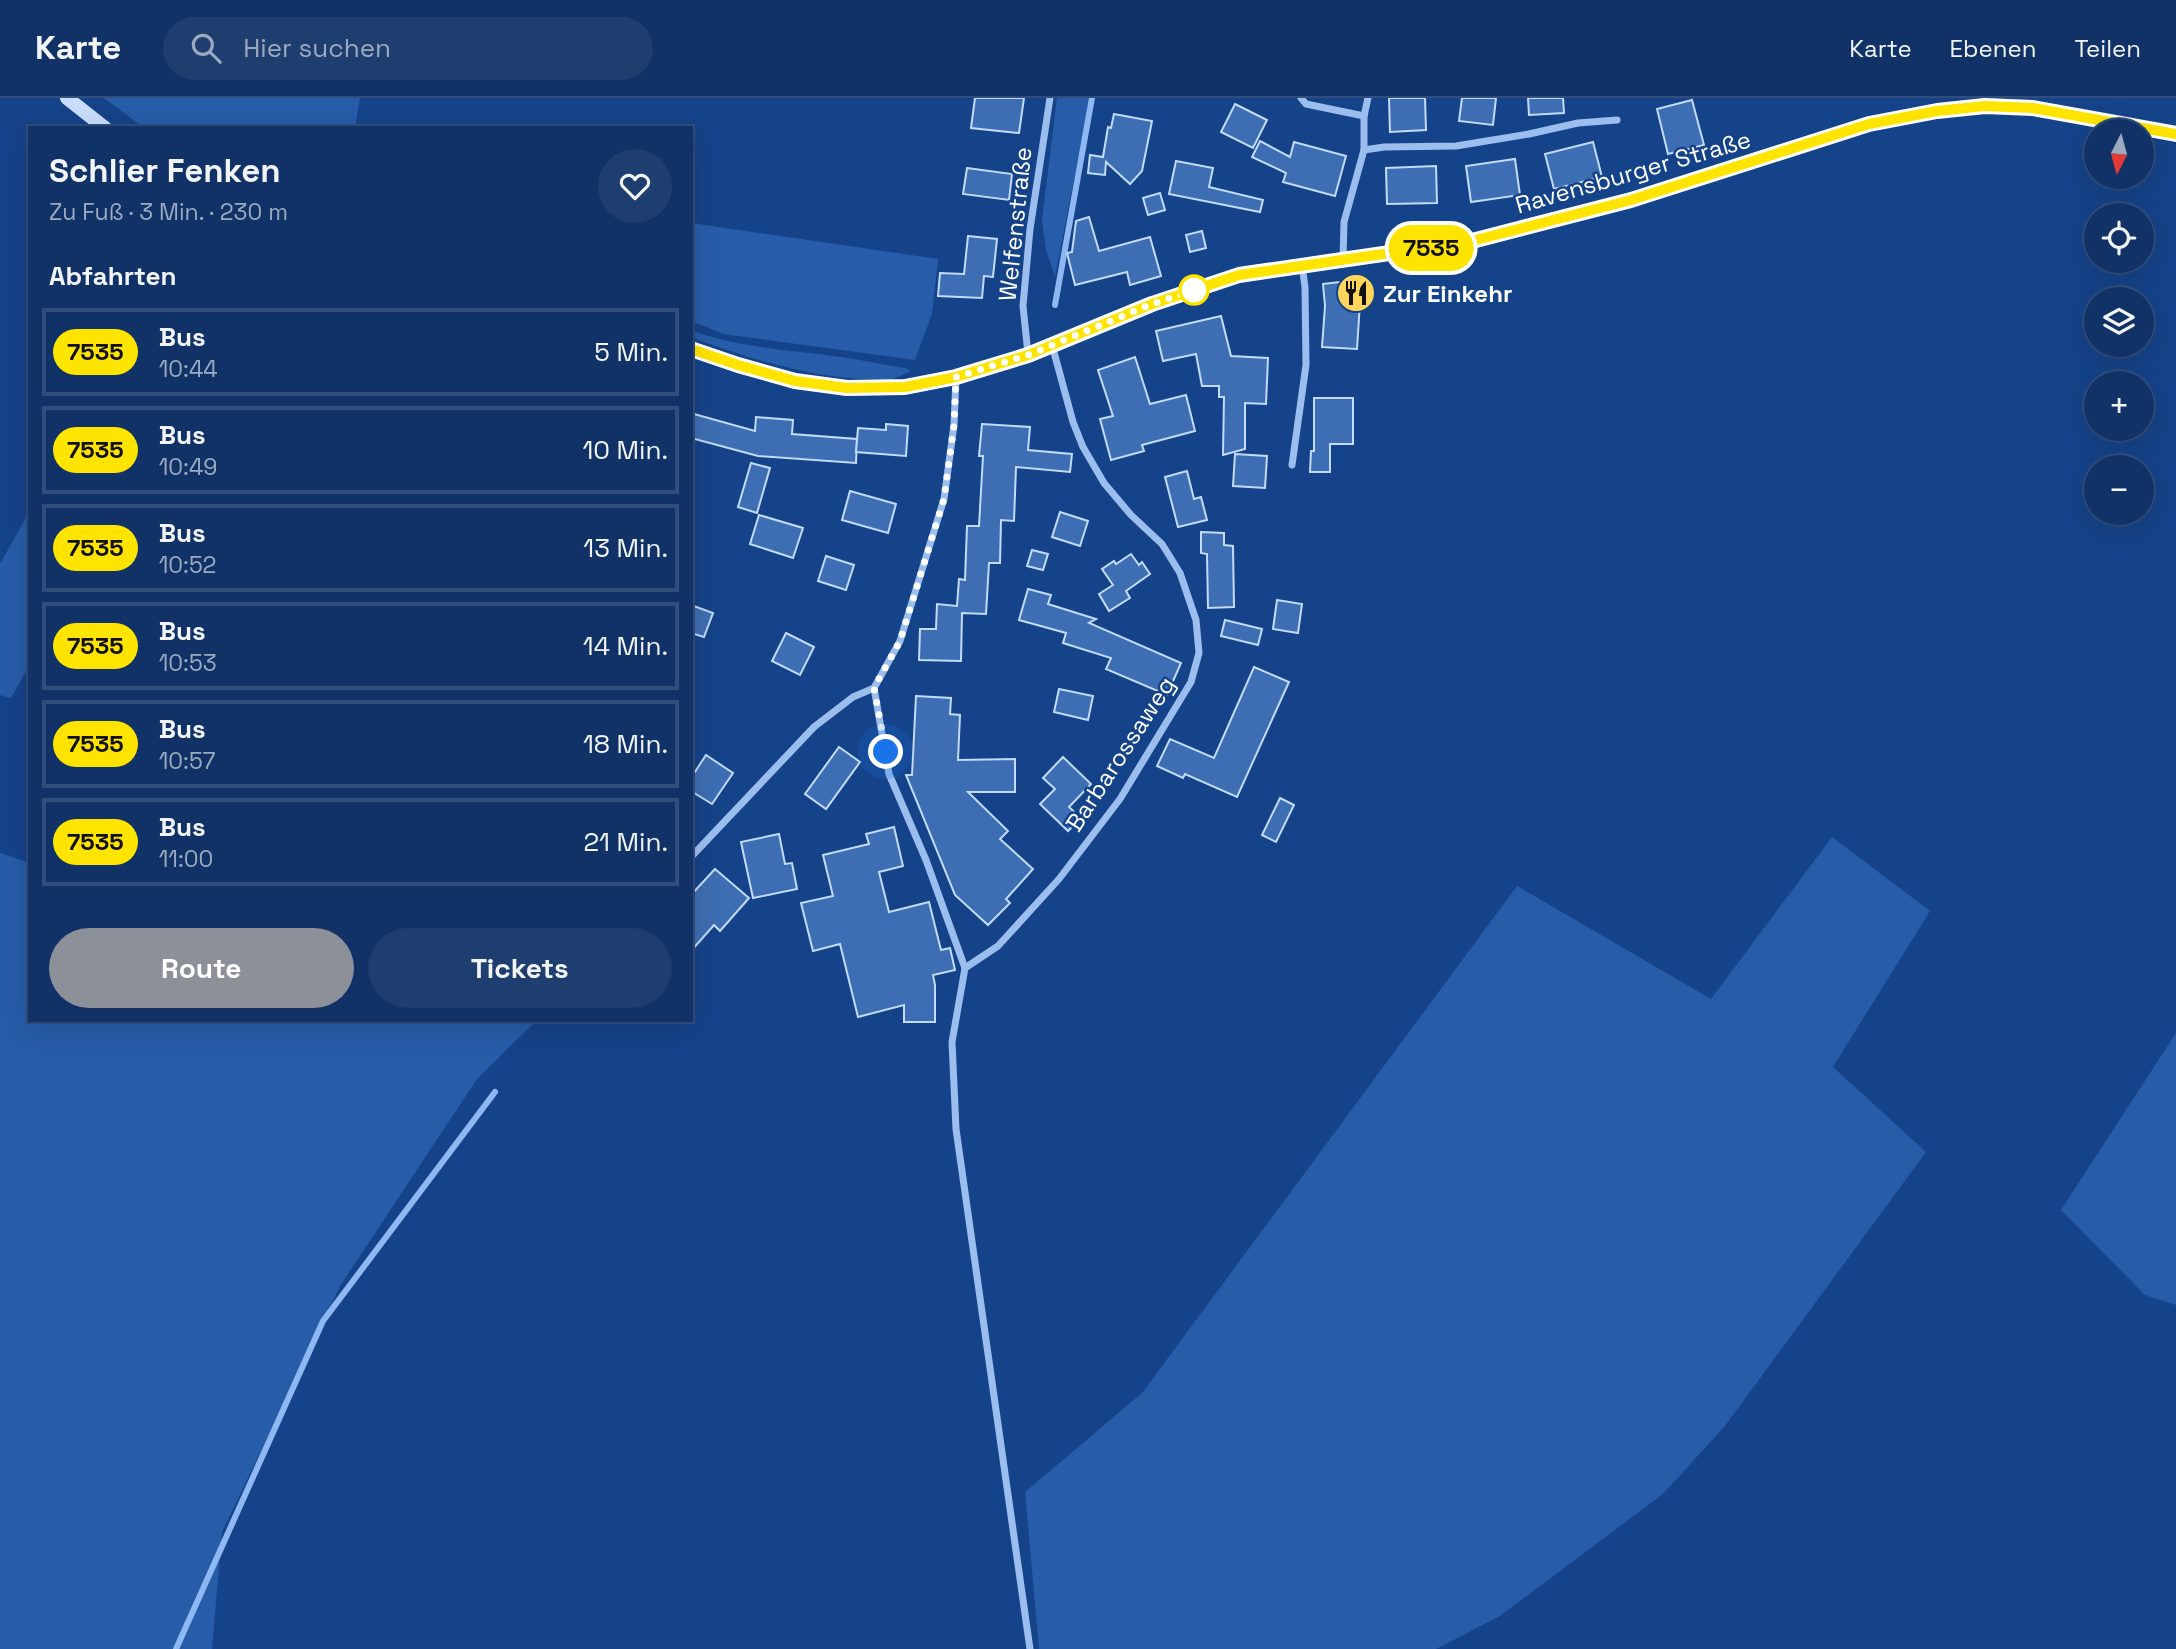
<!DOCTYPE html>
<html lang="de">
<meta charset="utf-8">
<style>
body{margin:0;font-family:"Space Grotesk",sans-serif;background:#1e3e70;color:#f1f3f6;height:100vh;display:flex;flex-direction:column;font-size:26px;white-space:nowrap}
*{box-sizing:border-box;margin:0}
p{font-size:23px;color:#9caac0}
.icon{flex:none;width:38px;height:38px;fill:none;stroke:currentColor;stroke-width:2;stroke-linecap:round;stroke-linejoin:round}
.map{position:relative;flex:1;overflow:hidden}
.drawer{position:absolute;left:28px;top:28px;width:665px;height:896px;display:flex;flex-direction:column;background:#103267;border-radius:0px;box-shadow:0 7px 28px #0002,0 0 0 2px #304d7b}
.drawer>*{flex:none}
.badge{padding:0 14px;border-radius:23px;font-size:24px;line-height:46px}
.needle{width:46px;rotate:186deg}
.tools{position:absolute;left:2084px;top:21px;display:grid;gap:14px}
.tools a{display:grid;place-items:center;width:70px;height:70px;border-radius:50%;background:#103267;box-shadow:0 7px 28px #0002,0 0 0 2px #304d7b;font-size:35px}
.you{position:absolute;width:35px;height:35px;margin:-18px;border:5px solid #fff;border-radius:50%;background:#1a73e8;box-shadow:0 0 0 10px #1a73e833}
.map>.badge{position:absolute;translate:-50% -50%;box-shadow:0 0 0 4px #fff}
h2{padding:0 21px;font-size:26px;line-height:63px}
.round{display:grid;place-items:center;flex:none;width:74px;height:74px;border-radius:37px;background:#1e3e70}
.summary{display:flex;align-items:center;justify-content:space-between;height:119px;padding:0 21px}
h1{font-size:33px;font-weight:700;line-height:52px}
.button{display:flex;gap:14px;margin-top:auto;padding:14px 21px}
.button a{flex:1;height:80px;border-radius:42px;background:#8c9099;color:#fff;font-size:28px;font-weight:700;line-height:80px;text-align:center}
.button a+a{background:#1e3e70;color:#f1f3f6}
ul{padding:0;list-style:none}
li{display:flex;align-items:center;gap:21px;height:88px;margin:0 14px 10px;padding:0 7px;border:4px solid #304d7b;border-radius:0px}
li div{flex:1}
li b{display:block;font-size:26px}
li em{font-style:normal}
li .badge{min-width:77px;font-weight:700;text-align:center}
header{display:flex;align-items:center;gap:42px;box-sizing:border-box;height:98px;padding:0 35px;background:#103267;border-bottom:2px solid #304d7b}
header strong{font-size:33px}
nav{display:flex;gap:38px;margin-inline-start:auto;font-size:24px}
.search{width:490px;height:63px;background:#1e3e70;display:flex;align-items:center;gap:18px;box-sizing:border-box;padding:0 24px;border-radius:38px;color:#9caac0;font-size:26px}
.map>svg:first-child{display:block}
</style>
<header>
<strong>Karte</strong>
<div class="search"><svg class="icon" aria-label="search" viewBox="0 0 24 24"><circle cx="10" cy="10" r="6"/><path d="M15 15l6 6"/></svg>Hier suchen</div>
<nav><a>Karte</a><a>Ebenen</a><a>Teilen</a></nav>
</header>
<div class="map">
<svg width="2176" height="1551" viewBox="0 0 2176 1551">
<rect width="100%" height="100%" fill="#154389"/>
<g fill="#275ca8">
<path d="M104 0H360L355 30H144Z"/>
<path d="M1057 0H1090L1055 179 1046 152 1042 122Z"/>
<path d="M691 125 938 161 932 216 915 262 724 236 691 223Z"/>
<path d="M691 232C738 250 792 252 841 259 862 262 884 267 905 270L911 273C904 276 897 280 891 281 830 285 748 261 691 239Z"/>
<path d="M30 412V566L11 600 0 597V466Z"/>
<path d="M1832 739 1930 813 1833 969 1926 1054 1725 1328 1663 1396 1500 1518 1436 1551H1039L1025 1394 1142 1295 1517 788 1711 901Z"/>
<path d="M0 755 30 765V922H537L477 981 340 1188 222 1434 212 1551H0Z"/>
<path d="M2176 935V1207L2145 1197 2061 1112Z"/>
</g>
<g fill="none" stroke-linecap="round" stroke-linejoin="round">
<g stroke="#8db8f2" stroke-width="6">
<path d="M1055 207 1092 0"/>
<path d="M176 1551 323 1223 495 994"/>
</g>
</g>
<g fill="#3d6db2" stroke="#c2dafb" stroke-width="2">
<path d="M975 0H1024L1019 35 971 30Z"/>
<path d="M1389 0H1425L1426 32 1390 34Z"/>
<path d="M1462 0H1496L1493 27 1459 23Z"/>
<path d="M1528 0H1563L1564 15 1529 17Z"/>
<path d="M1692 2 1704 47 1668 56 1657 11Z"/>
<path d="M1235 6 1267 22 1253 50 1221 34Z"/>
<path d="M1114 16 1152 23 1142 73 1130 86 1106 64 1105 77 1088 75 1090 57 1103 59 1108 29 1111 30Z"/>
<path d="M1260 43 1290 59 1294 44 1346 58 1335 98 1283 84 1286 75 1252 59Z"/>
<path d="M1593 44 1602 79 1554 91 1545 56Z"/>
<path d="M1515 61 1520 97 1471 104 1466 68Z"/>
<path d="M1176 63 1213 70 1209 89 1263 102 1260 114 1169 96Z"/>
<path d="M1436 68 1437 105 1387 106 1386 70Z"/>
<path d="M967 70 1012 76 1009 102 963 96Z"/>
<path d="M1160 95 1165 112 1148 117 1143 100Z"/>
<path d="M1089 119 1099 153 1150 139 1161 178 1130 187 1127 174 1075 187 1067 155 1072 154 1076 123Z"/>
<path d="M1202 133 1206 150 1190 154 1186 137Z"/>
<path d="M968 138 997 141 993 179 984 178 982 200 938 198 940 175 964 176Z"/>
<path d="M1367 181 1370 203 1360 205 1357 251 1322 249 1325 208 1323 186Z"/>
<path d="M1221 218 1231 258 1268 260 1266 306 1245 305V351L1223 357 1224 299H1219V288H1202L1196 256 1163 263 1156 233Z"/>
<path d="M1135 259 1150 306 1186 297 1195 333 1142 347 1144 353 1111 362 1100 321 1113 318 1098 272Z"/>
<path d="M1314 300H1353V346H1330V374H1310L1311 353H1314Z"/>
<path d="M694 316 755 333 756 319 793 322 792 336 857 341 856 365 758 358 691 340V325Z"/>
<path d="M886 326 908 328 906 358 856 354 858 330 886 332Z"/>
<path d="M982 326 1030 329 1028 352 1072 356 1070 374 1016 369 1014 423 1001 422 1000 465H989L986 516 962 515 961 563 919 562 920 531H936L937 506 957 508 959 481 965 482 967 428H979L983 358H979Z"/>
<path d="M1235 356 1267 358 1265 390 1233 388Z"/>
<path d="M751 365 770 370 757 415 738 409Z"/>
<path d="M1187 373 1194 401 1201 399 1207 422 1178 429 1165 379Z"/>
<path d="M850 393 896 406 888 435 842 422Z"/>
<path d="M1060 414 1088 423 1080 448 1052 439Z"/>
<path d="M759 417 803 430 793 460 750 446Z"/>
<path d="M1201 434 1224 435V447L1233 448 1234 509 1208 510 1207 456 1201 455Z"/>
<path d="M1032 452 1048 456 1043 472 1027 468Z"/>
<path d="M1131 456 1139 467 1142 464 1150 476 1126 493 1130 500 1109 513 1099 496 1113 487 1102 471 1114 463 1116 466Z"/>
<path d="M826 458 854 467 846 492 818 483Z"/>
<path d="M1028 491 1051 497 1048 506 1096 521 1089 525 1181 565 1167 597 1106 571 1111 560 1063 545 1066 535 1019 522Z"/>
<path d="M1277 502 1302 506 1298 535 1273 531Z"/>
<path d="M691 507 713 515 704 539 691 535Z"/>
<path d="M1225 522 1262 531 1258 547 1221 538Z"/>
<path d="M786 535 814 549 800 577 772 563Z"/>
<path d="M1254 569 1289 584 1237 699 1185 676 1183 680 1157 668 1170 641 1214 660Z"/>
<path d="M1059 591 1093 598 1088 622 1054 614Z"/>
<path d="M916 598 951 600 950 616 960 617 958 662 1015 661V694H968L1008 733 1000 741 1033 771 1006 801 1010 805 988 827 955 797 906 677H912Z"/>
<path d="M839 649 860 664 826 711 805 696Z"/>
<path d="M706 657 733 675 712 706 691 693V680Z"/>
<path d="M1063 659 1091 686 1069 709 1081 720 1068 733 1040 706 1055 691 1043 680Z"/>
<path d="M1280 700 1294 707 1276 744 1262 737Z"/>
<path d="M894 729 903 768 879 774 889 814 929 804 941 852 950 850 955 872 933 877 935 887V924H904V907L858 919 840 846 813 853 801 805 833 798 823 757 869 746 866 736Z"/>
<path d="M779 736 785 766 792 765 797 791 753 800 741 744Z"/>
<path d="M715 771 749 800 720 833 714 827 691 853V797Z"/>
</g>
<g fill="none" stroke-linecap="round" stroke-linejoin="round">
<g stroke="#9cbeef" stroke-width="7">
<path d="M1301 0 1306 6 1364 18"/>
<path d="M1364 52 1384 49 1456 48 1529 36 1578 25 1617 22"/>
<path d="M1343 161 1344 124 1364 52V18L1368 0"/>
<path d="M1028 256 1023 208 1030 131 1050 0"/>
<path d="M956 280 954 327 944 401 900 543 874 590 889 676 926 762 965 870 952 944 956 1031 1030 1551"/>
<path d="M1292 367 1306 267 1305 189 1302 167"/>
<path d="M691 759 814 629 853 599 874 590"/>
<path d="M965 870 998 848 1059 781 1120 701 1191 584 1199 555 1196 522 1180 475 1162 446 1131 417 1104 385 1083 349 1073 324 1052 247"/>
</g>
<g stroke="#c9ddfb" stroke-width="14">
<path d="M67 0 105 30"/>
<path d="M691 251 738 267 795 283 847 290 905 289 956 279 1028 257 1152 206 1239 177 1472 143 1631 102 1869 26 1937 13 1985 8 2033 10 2176 36"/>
</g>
</g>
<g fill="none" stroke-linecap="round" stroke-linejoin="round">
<defs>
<path id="line" d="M691 251 738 267 795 283 847 290 905 289 956 279 1028 257 1152 206 1239 177 1472 143 1631 102 1869 26 1937 13 1985 8 2033 10 2176 36"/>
</defs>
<use href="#line" stroke="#fff" stroke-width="16"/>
<use href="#line" stroke="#ffe400" stroke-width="10"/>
<path stroke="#fff" stroke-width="7" stroke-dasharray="0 12.6" d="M886 654 874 590 900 543 944 401 954 327 956 279 1028 257 1152 206 1198 191 1194 192"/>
</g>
<defs>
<symbol id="restaurant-disc" viewBox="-11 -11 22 22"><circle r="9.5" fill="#ffd65a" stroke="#154389"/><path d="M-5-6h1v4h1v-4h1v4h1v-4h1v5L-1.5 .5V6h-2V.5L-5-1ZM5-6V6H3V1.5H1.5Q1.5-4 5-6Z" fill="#111"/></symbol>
</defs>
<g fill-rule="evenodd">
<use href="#restaurant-disc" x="1334" y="173" width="44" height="44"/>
</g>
<circle fill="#fff" stroke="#ffe400" stroke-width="3.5" cx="1194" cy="192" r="14"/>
<g text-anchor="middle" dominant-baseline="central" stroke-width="5" stroke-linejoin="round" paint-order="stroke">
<g font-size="24" fill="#fff" stroke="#154389">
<text transform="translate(1633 74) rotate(-16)">Ravensburger Straße</text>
<text transform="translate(1015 126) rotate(-84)">Welfenstraße</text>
<text transform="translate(1120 656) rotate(-57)">Barbarossaweg</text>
</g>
<g font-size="24" font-weight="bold" fill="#fff" stroke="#154389" text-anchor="start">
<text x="1383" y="195">Zur Einkehr</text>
</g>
</g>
</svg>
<div class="tools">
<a><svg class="needle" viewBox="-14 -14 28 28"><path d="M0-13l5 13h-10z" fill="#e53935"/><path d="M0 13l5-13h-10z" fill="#9caac0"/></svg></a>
<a><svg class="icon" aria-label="locate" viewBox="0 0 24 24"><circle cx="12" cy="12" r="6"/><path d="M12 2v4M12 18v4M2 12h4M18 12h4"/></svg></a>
<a><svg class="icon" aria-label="layers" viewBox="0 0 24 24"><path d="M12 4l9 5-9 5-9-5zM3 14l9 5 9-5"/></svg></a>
<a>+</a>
<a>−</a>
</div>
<div class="you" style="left:886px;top:654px"></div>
<b class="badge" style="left:1431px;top:150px;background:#ffe400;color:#111">7535</b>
<section class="drawer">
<div class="summary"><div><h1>Schlier Fenken</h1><p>Zu Fuß · 3 Min. · 230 m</p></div><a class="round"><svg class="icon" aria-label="heart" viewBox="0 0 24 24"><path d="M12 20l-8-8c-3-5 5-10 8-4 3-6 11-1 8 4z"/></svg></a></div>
<h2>Abfahrten</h2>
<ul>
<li><span class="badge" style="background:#ffe400;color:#111">7535</span><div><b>Bus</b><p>10:44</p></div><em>5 Min.</em></li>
<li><span class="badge" style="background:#ffe400;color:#111">7535</span><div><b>Bus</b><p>10:49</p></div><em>10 Min.</em></li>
<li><span class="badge" style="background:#ffe400;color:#111">7535</span><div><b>Bus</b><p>10:52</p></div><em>13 Min.</em></li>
<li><span class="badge" style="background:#ffe400;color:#111">7535</span><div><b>Bus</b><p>10:53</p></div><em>14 Min.</em></li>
<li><span class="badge" style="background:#ffe400;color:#111">7535</span><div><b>Bus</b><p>10:57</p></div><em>18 Min.</em></li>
<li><span class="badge" style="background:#ffe400;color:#111">7535</span><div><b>Bus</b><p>11:00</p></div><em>21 Min.</em></li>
</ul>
<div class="button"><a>Route</a><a>Tickets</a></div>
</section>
</div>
